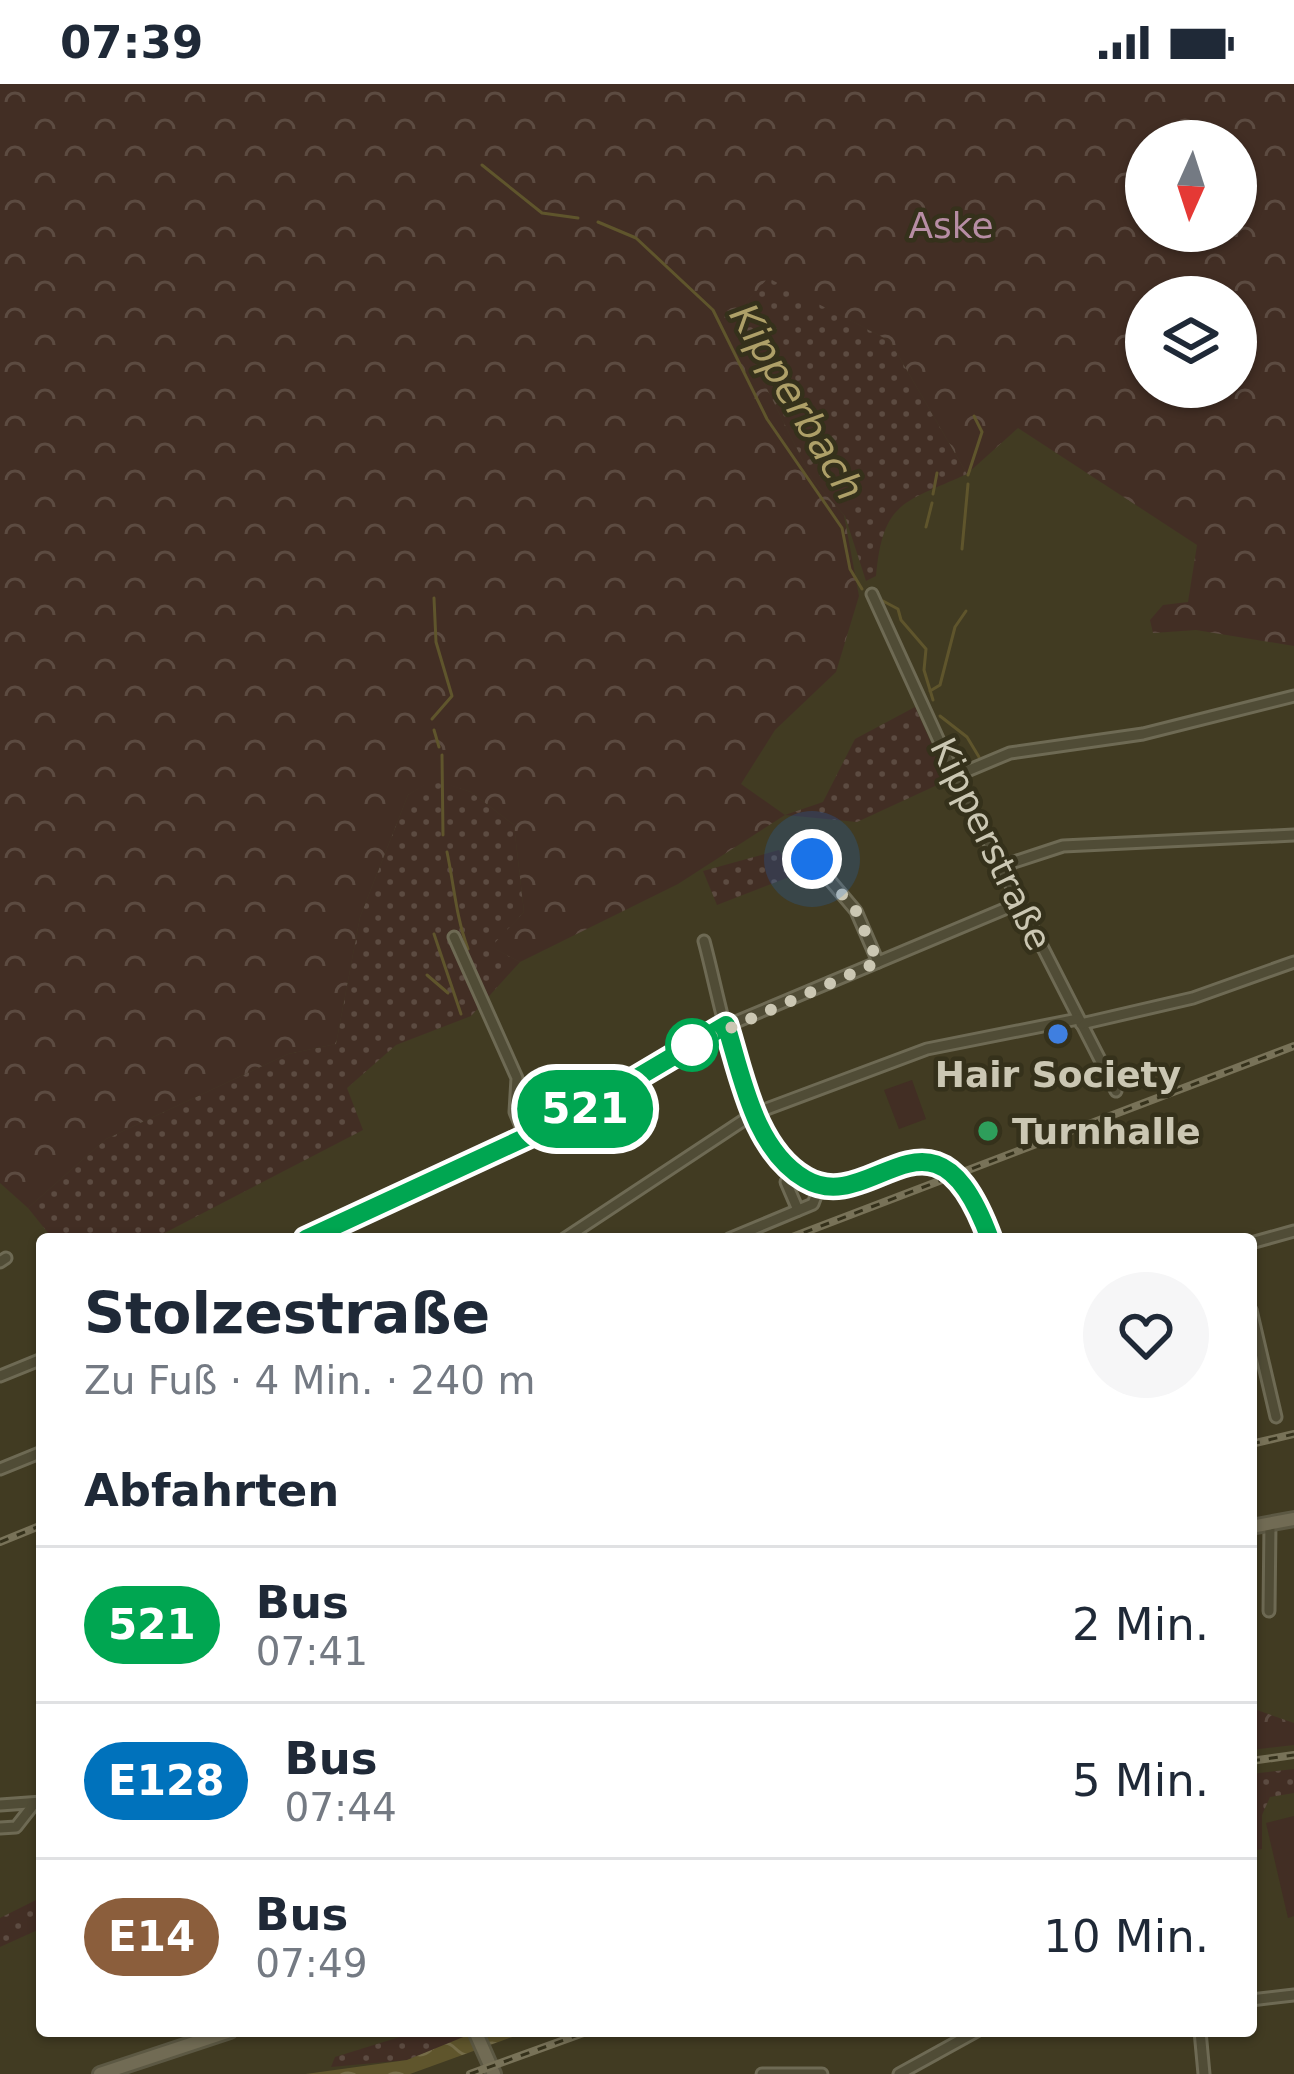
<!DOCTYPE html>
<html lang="de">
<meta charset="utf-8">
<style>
body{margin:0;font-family:"DejaVu Sans",sans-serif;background:#f6f6f7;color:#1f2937;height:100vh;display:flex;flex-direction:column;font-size:45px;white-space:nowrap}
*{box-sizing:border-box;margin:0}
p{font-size:39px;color:#747a83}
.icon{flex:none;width:66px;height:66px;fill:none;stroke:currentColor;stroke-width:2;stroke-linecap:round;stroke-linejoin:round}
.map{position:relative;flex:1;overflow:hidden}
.details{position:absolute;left:36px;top:1149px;width:1221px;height:804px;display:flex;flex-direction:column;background:#fff;border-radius:12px;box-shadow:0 3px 9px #0004}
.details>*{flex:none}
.badge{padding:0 24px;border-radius:39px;font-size:42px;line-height:78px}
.needle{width:78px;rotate:183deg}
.fabs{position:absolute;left:1125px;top:36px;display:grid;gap:24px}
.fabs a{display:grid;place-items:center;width:132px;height:132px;border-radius:50%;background:#fff;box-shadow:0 3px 9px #0004;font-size:60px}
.you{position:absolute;width:60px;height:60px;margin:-30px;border:9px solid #fff;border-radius:50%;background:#1a73e8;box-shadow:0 0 0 18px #1a73e833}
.map>.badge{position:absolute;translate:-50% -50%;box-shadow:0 0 0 6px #fff}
h2{padding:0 48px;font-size:45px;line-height:108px}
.round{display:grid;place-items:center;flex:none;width:126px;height:126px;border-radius:63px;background:#f6f6f7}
.summary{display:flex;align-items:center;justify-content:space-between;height:204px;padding:0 48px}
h1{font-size:57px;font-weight:600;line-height:90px}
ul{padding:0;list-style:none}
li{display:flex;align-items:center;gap:36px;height:156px;padding:0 48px;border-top:3px solid #e0e1e3}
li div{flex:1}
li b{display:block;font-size:45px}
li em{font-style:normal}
li .badge{min-width:132px;font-weight:700;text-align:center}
.status{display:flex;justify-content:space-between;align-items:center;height:84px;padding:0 60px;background:#fff;direction:ltr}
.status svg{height:33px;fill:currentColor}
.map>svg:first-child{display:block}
</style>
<div class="status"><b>07:39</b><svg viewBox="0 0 49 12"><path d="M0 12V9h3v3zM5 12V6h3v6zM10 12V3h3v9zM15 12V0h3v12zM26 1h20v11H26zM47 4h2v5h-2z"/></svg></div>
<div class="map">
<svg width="1294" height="1990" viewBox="0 0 1294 1990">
<defs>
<pattern id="green-dots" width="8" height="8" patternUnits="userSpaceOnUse" patternTransform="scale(3)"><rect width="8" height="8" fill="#422e24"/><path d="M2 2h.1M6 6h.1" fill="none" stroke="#5c4b41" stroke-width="1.8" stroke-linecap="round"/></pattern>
<pattern id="forest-crowns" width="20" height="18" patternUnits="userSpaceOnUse" patternTransform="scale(3)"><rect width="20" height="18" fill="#422e24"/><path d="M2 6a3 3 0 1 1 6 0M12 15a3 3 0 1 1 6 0" fill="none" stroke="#5c4b41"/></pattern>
<pattern id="water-waves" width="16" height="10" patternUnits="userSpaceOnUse" patternTransform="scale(3)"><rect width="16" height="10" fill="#5f552c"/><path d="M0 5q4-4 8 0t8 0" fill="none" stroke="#756c48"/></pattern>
</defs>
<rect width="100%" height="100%" fill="#413b22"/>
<g fill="url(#green-dots)">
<path d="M768 193 890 257 967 390C903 419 883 417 876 492L866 497 845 432 812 395 737 245 743 222Z"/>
<path d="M915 623 948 696 857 738 785 731 823 718 855 655Z"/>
<path d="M433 695 471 708 514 741 524 828 492 863 520 878 471 932 396 961 347 1004 363 1046 153 1155H53L28 1124 106 1055 288 970 336 960 360 833 408 711Z"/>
<path d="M779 766 792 792 717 821 703 787Z"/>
<path d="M1294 1685V1709L1270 1713 1262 1731V1765L1251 1767V1690Z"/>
<path d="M42 1813V1844L0 1863V1834Z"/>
<path d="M419 1947H466L468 1953 407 1976 331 1983 335 1973Z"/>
</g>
<g fill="url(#forest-crowns)" fill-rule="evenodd">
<path d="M0 0H1294V562L1196 546 1153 549 1150 536 1163 521 1188 518 1197 461 1018 344 967 390 890 257 768 194 743 222 737 245 812 395 844 431 859 512 836 588 775 646 741 700 785 731 678 800 520 878 491 863 524 828 514 741 471 708 433 696 408 711 360 833 336 960 288 970 106 1055 28 1124 0 1099ZM1236 57V147H1146V57ZM1236 213V303H1146V213Z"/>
<path d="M1251 1624 1294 1639V1661L1251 1666Z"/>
</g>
<g fill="#422e24">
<path d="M912 996 926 1035 899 1045 884 1006Z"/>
<path d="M1294 1732V1832L1288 1834 1266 1739Z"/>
</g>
<path fill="url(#water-waves)" d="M478 1947H529L410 1990H306L407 1976Z"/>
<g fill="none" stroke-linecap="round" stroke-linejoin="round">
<g stroke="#5f552c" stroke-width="3">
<path d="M482 81 542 129 578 134"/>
<path d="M598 138 636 154 713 226 767 335 842 444 850 485 862 505"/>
<path d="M968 391 982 348 974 332"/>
<path d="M933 410 937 389"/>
<path d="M926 443 932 419"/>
<path d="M962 465 968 400"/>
<path d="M883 517 898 525 901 536 926 565 924 586 933 616"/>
<path d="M930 607 940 601 955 543 966 527"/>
<path d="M940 632 967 653 979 673"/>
<path d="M432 635 452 612 436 558 434 514"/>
<path d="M434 646 439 663"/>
<path d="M442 671 443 751"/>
<path d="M447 768C454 801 456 833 468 865"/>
<path d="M434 850 461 930"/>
<path d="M427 891 448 909"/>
</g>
<defs>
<g id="minor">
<path d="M872 510 955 692 1116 1007"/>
<path d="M955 692 1010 669 1143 650 1294 612"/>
<path d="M812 775 856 827 878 878"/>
<path d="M1002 782 1063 762 1294 751"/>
<path d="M454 853 517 994 515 1028 526 1054"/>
<path d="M704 857C722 923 743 1062 807 1096 876 1133 932 1000 990 1155"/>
<path d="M1081 940 1193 914 1294 878"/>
<path d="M786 1098 798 1126"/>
<path d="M306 1155 574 1031 726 942 1019 819"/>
<path d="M564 1155 753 1030 927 965 1078 935"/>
<path d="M729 1155 813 1120 820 1101"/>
<path d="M1251 1159 1294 1147"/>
<path d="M0 1178 6 1174"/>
<path d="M1251 1226 1276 1333"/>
<path d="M0 1292 42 1275"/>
<path d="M0 1385 42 1368"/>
<path d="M1269 1527 1270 1439"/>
<path d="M0 1721 42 1718"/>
<path d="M0 1744 16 1743 34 1720"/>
<path d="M1251 1916 1294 1911"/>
<path d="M1200 1947 1204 1990"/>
<path d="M762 1990H822"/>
<path d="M899 1990 977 1947"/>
</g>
<g id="major">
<path d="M1251 1443 1294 1435"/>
<path d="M475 1947 494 1990"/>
<path d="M100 1990 230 1947"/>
</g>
</defs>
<use href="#minor" stroke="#6e6a54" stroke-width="15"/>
<use href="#major" stroke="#5c5843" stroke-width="18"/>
<use href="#minor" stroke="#504c36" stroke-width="9"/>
<use href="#major" stroke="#716b54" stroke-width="12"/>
<defs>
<g id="rail">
<path d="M787 1155 1294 962"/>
<path d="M1251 1360 1294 1350"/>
<path d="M0 1458 42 1441"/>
<path d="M1251 1677 1294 1671"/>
<path d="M470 1990 589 1947"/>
</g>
</defs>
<use href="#rail" stroke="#787258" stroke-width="8"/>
<use href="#rail" stroke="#35311b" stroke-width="3" stroke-dasharray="9" stroke-linecap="butt"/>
</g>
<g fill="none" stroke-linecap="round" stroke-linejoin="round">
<defs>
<path id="line" d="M306 1155 574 1031 726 941C742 992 754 1065 805 1095 873 1135 933 999 990 1155"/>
</defs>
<use href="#line" stroke="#fff" stroke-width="27"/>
<use href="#line" stroke="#00a651" stroke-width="18"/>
<path stroke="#cbc7b3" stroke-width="12" stroke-dasharray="0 21.6" d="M692 961 878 878 856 827 812 775"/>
</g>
<circle fill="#3f7fe0" stroke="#35311b" stroke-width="4.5" cx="1058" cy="950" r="12"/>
<circle fill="#fff" stroke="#00a651" stroke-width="6" cx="692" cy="961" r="24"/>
<circle fill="#2e9e5b" stroke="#35311b" stroke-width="4.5" cx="988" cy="1047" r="12"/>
<g text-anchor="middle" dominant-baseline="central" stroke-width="9" stroke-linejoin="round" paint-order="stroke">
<g font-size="36" fill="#b78da4" stroke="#35311b">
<text x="951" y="141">Aske</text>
</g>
<g font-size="36" fill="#cbc7b3" stroke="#35311b">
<text transform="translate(991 760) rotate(64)">Kipperstraße</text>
</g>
<g font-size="36" font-weight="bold" fill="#cbc7b3" stroke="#35311b">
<text x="1058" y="990">Hair Society</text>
<text x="1012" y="1047" text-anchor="start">Turnhalle</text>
</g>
<g font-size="39" font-style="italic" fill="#aea068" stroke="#35311b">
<text transform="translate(797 318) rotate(59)">Kipperbach</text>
</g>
</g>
</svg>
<div class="fabs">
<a><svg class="needle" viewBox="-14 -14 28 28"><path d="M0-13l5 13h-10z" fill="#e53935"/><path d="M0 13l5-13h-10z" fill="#747a83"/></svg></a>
<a><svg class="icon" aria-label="layers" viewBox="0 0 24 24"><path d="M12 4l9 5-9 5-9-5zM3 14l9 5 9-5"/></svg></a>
</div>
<div class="you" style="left:812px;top:775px"></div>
<b class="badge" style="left:585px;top:1025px;background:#00a651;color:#fff">521</b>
<section class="details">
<div class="summary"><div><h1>Stolzestraße</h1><p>Zu Fuß · 4 Min. · 240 m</p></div><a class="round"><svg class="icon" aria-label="heart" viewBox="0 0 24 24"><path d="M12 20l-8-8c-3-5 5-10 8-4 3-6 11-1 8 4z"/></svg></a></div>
<h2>Abfahrten</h2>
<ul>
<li><span class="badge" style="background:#00a651;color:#fff">521</span><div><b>Bus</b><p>07:41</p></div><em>2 Min.</em></li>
<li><span class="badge" style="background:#0072bc;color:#fff">E128</span><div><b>Bus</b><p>07:44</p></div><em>5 Min.</em></li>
<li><span class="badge" style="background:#8b5e3c;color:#fff">E14</span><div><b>Bus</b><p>07:49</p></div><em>10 Min.</em></li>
</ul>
</section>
</div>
